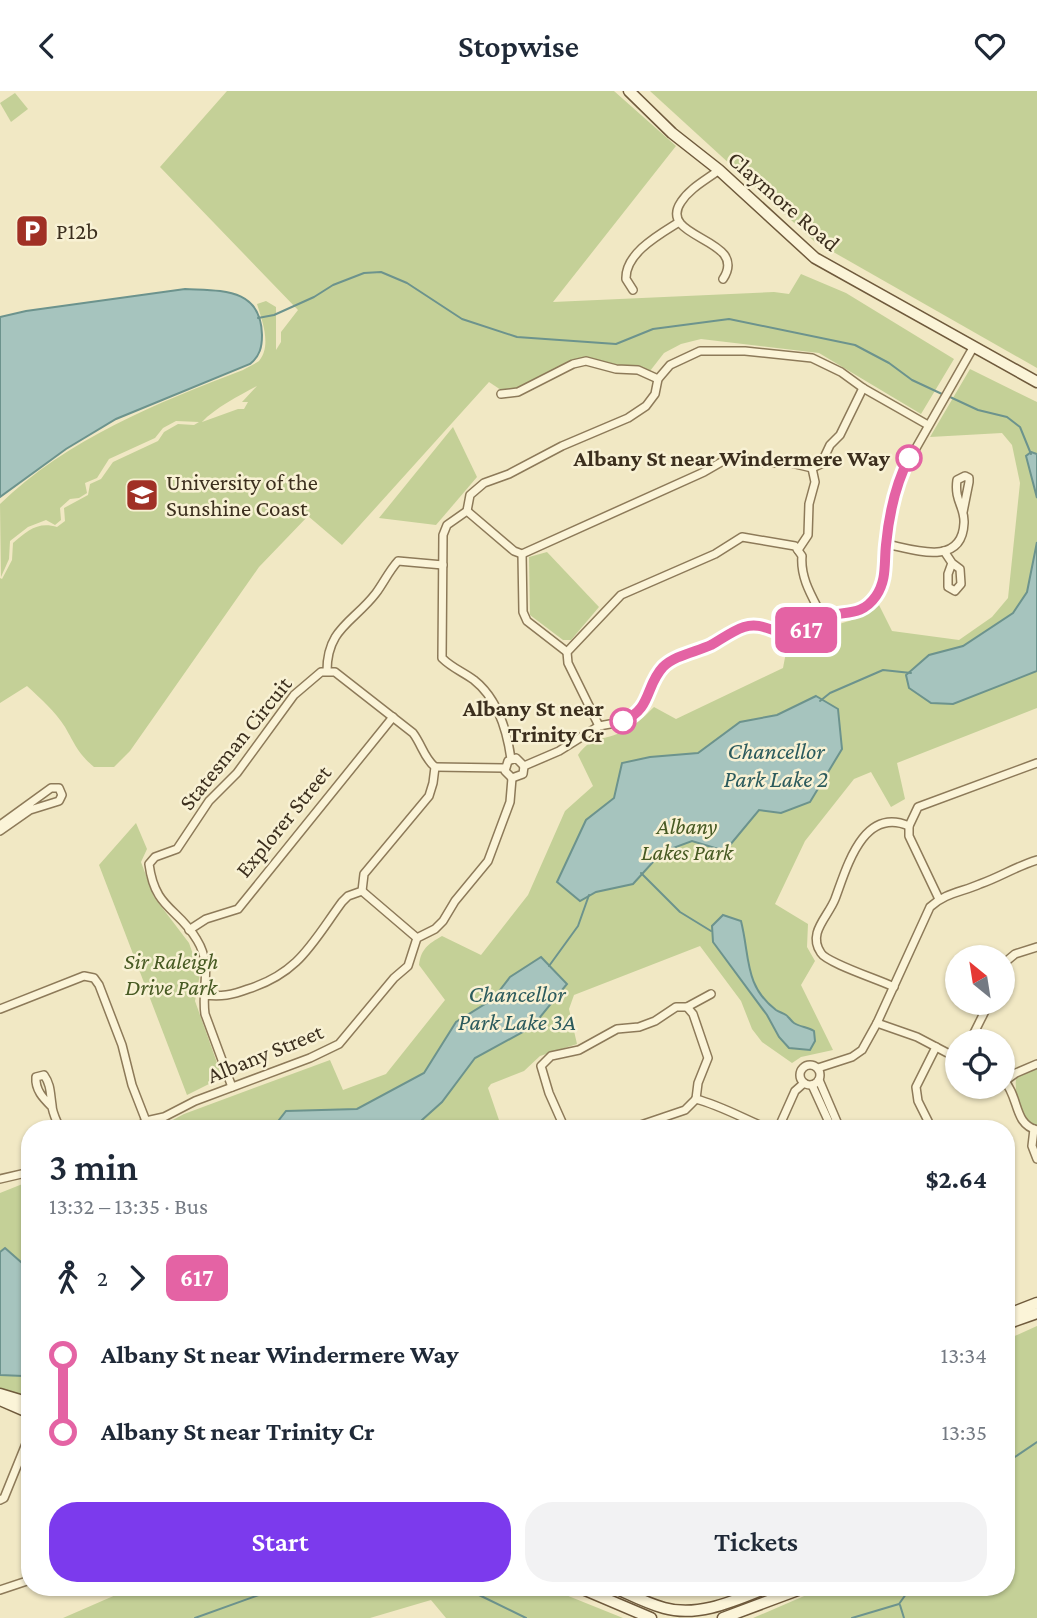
<!DOCTYPE html>
<meta charset="utf-8">
<style>
body{margin:0;font-family:"Crimson Pro",serif;background:#f2f2f3;color:#1f2937;height:100vh;display:flex;flex-direction:column;font-size:26px;white-space:nowrap}
*{box-sizing:border-box;margin:0}
p{font-size:23px;color:#747a83}
.icon{flex:none;width:38px;height:38px;fill:none;stroke:currentColor;stroke-width:2;stroke-linecap:round;stroke-linejoin:round}
.map{position:relative;flex:1;overflow:hidden}
.drawer{position:absolute;left:21px;top:1029px;width:994px;height:476px;display:flex;flex-direction:column;background:#fff;border-radius:28px;box-shadow:0 2px 5px #0004}
.drawer>*{flex:none}
.badge{padding:0 14px;border-radius:10px;font-size:24px;line-height:46px}
.needle{width:46px;rotate:330deg}
.controls{position:absolute;left:945px;top:854px;display:grid;gap:14px}
.controls a{display:grid;place-items:center;width:70px;height:70px;border-radius:50%;background:#fff;box-shadow:0 2px 5px #0004;font-size:35px}
.map>.badge{position:absolute;translate:-50% -50%;box-shadow:0 0 0 4px #fff}
.legs{display:flex;align-items:center;gap:10px;height:77px;padding:0 28px;font-size:23px}
.legs p{margin-inline-start:auto}
.head{display:flex;align-items:center;justify-content:space-between;height:119px;padding:0 28px}
h1{font-size:38px;font-weight:600;line-height:52px}
.primary-button{display:flex;gap:14px;margin-top:auto;padding:14px 28px}
.primary-button a{flex:1;height:80px;border-radius:28px;background:#7c3aed;color:#fff;font-size:28px;font-weight:600;line-height:80px;text-align:center}
.primary-button a+a{background:#f2f2f3;color:#1f2937}
ul{padding:0 28px;list-style:none}
li{display:flex;align-items:center;gap:24px;height:77px;font-size:26px}
li i{display:grid;place-items:center;width:10px;height:100%;margin:0 9px;background:currentColor}
li i::after{content:'';width:18px;height:18px;margin:-9px;border:5px solid;border-radius:50%;background:#fff}
li p{margin-inline-start:auto}
li:first-child i{background:linear-gradient(#0000 50%,currentColor 0)}
li:last-child i{background:linear-gradient(currentColor 50%,#0000 0)}
header{display:flex;justify-content:space-between;align-items:center;height:91px;padding:0 28px;background:#fff;font-size:32px;font-weight:600}
.map>svg:first-child{display:block}
</style>
<header><svg class="icon" aria-label="back" viewBox="0 0 24 24"><path d="M15 5l-7 7 7 7"/></svg>Stopwise<svg class="icon" aria-label="heart" viewBox="0 0 24 24"><path d="M12 20l-8-8c-3-5 5-10 8-4 3-6 11-1 8 4z"/></svg></header>
<div class="map">
<svg width="1037" height="1527" viewBox="0 0 1037 1527">
<rect width="100%" height="100%" fill="#f1e8c4"/>
<g fill="#c4d097" fill-rule="evenodd">
<path d="M227 0H614L676 55 553 211 774 201 789 203 801 183 846 202 954 268 921 323 819 262 701 248 681 253 664 262 650 280 583 267 519 297 501 299 489 291 342 454 308 425 259 476 130 660 114 676H94C77 661 76 655 65 636 55 620 41 608 27 595L0 612V487L2 488 12 469 13 452C27 440 38 430 57 436L65 430 64 417 88 404 90 393 101 388 113 371 158 350 164 341 178 333 194 334 199 331 176 330 163 337 155 347 109 368 97 387 85 392 87 402 79 407 70 408 60 417 61 429 55 434 46 429 28 436 10 450 9 468 1 486 0 413C67 348 157 312 243 279 248 276 255 273 259 270 272 255 262 229 257 213L266 210 276 216V259L281 251V241L298 219 160 76ZM257 295 242 311H248L244 318H238L202 331C215 317 240 304 257 295Z"/>
<path d="M650 0H1037V277L814 150Z"/>
<path d="M15 2 28 18 11 31 0 12Z"/>
<path d="M970 278 1037 311V617L897 672 905 708 891 716 871 681 854 688 805 750 775 813 808 833 807 856 815 870 801 894 833 959 801 966 792 972 762 951 752 938 741 910 700 855 574 904 569 918 577 953 540 965 524 980 491 993 488 997 500 1032 492 1038H156L184 1023 330 969 343 999 386 983 445 909 419 874C421 858 428 853 442 845L481 864 528 804 565 720 593 695 578 664C591 646 599 650 617 643 632 638 643 627 654 616L676 628 783 577 787 556C806 543 827 537 849 530 859 526 869 520 879 514L892 540 959 549 992 526 1008 507 1020 392 1012 354 1002 342 930 346Z"/>
<path d="M453 336 477 386 436 434 379 427Z"/>
<path d="M547 461 599 516 571 549H563L530 524 529 466Z"/>
<path d="M136 732 147 758 141 771 154 806 189 852 200 883 195 910 221 983 217 989 187 1004 99 774Z"/>
<path d="M1037 976V1035C1032 1034 1026 1030 1023 1025 1019 1018 1013 992 1017 986Z"/>
<path d="M30 1090V1305L0 1299V1102Z"/>
<path d="M1037 1235V1527H753L825 1496H1006V1249Z"/>
<path d="M134 1496H546L623 1527H446L431 1509 370 1527H63Z"/>
</g>
<g fill="#a6c4be" stroke="#6c938d" stroke-width="2">
<path d="M185 198C221 200 261 196 262 244 262 256 260 265 250 273L116 328 66 358 0 406V226L26 220Z"/>
<path d="M1031 361 1037 363V407L1026 365Z"/>
<path d="M1037 451V580L953 613 931 612 909 597 906 584 929 564 963 555 1013 522 1027 501Z"/>
<path d="M816 605 838 618 842 658 810 711 781 722 759 719 725 760 692 750 662 761 633 793 596 801 580 810 557 791 586 729 614 707 622 672 650 666 698 662 740 631 777 624Z"/>
<path d="M723 824 741 830C750 865 744 895 776 919 779 921 783 922 786 924 789 926 791 930 794 932 800 936 808 936 814 940L815 950 810 959 789 957 779 946 767 924 713 851 712 835Z"/>
<path d="M541 866 567 893 532 936 475 967 442 1011 412 1038H272L286 1020 357 1018 424 982 456 931 493 908 510 886Z"/>
<path d="M5 1157 30 1179V1275L23 1285 0 1284V1161Z"/>
</g>
<g fill="none" stroke-linecap="round" stroke-linejoin="round">
<g stroke="#6c938d" stroke-width="2">
<path d="M258 227 274 224 314 206 333 194 364 182 381 181 407 192 462 228 517 246 616 253 653 238 729 228 855 254 889 272 912 289 942 303"/>
<path d="M950 306 978 319 1007 326 1020 336 1031 363"/>
<path d="M820 610 830 602 883 579 911 582"/>
<path d="M641 782 680 821 711 840"/>
<path d="M549 875 578 835 589 804"/>
<path d="M1006 1372 1037 1351"/>
<path d="M426 1496 477 1503 526 1527"/>
<path d="M900 1514 904 1527"/>
<path d="M195 1527 281 1496"/>
<path d="M852 1527 899 1513 911 1496"/>
</g>
<defs>
<g id="street">
<path d="M719 79C706 89 690 97 681 111 656 148 750 147 723 188"/>
<path d="M633 199 626 188C625 162 660 143 679 131"/>
<path d="M501 303 518 301 573 273 586 270 616 278 638 279 658 288"/>
<path d="M467 420 514 460 522 463 704 381 730 366 741 365 758 372H791L812 377 821 373 830 354 840 344 863 297"/>
<path d="M886 453C912 458 962 477 964 432 965 416 954 410 957 389L965 385 969 387V391L963 421"/>
<path d="M798 459 808 444 809 413 815 391 812 377"/>
<path d="M944 460 952 472 960 478 961 493 955 500 948 496V483L952 472"/>
<path d="M522 463 523 521 527 530 567 561"/>
<path d="M327 580C327 537 354 531 376 502 384 491 389 480 398 470L443 474"/>
<path d="M599 635 568 572 567 561 621 504 715 463 742 446 795 455 802 465C800 488 813 507 823 527"/>
<path d="M511 668C507 639 498 608 474 589 463 581 452 577 442 567L443 444 447 434 467 420 470 404 484 392 509 383 562 355 628 327 646 315 655 303 658 288 670 274 700 260H745L812 267 841 281 863 297 928 334"/>
<path d="M524 675 559 660 599 635 621 631 631 626 647 609 661 578 676 567 708 555 744 536 758 534 787 543 797 542 807 539 823 527 855 521 873 509 883 491 886 453 899 387 974 255"/>
<path d="M435 676 504 677"/>
<path d="M512 687 505 680 508 670 516 667 524 675"/>
<path d="M512 687 523 683 524 675"/>
<path d="M0 734 51 697H59L62 704 59 710 30 719 0 740"/>
<path d="M362 800 417 847"/>
<path d="M939 808 909 745V735L918 716 1037 672"/>
<path d="M189 839 206 828 238 818 393 626"/>
<path d="M1003 873 1015 863 1037 856"/>
<path d="M894 896C880 889 827 872 821 862 807 842 828 826 835 808 847 776 863 715 909 735"/>
<path d="M205 904C221 906 232 904 248 898 299 882 312 852 342 811L348 805 362 800 364 783 429 705 433 692 435 676C424 667 422 654 413 642L335 581H321L294 604 237 682 209 710 177 758 155 766 149 773C155 819 178 816 197 849 213 875 201 897 205 923L232 996"/>
<path d="M687 916 711 903"/>
<path d="M0 918 84 885 94 887 99 894 122 954 132 994 146 1030"/>
<path d="M877 932 917 946 957 967"/>
<path d="M970 950 989 912"/>
<circle cx="810" cy="984" r="10"/>
<path d="M818 977 852 966 862 959 877 932 930 816C945 802 962 801 980 793 1000 786 1017 775 1037 769"/>
<path d="M1003 988C1020 1006 1013 1033 1037 1039"/>
<path d="M819 989 840 1038"/>
<path d="M1005 990 1016 982 1037 973"/>
<path d="M812 994 832 1038"/>
<path d="M696 1008C722 1015 744 1028 769 1038"/>
<path d="M52 1016C43 1007 35 999 36 986L44 984C51 994 50 1002 52 1014 52 1022 57 1030 60 1038"/>
<path d="M136 1038 146 1030 164 1026 195 1010 310 967 339 953 394 887 408 875 417 847 435 838 443 830 455 810 488 770 510 711 512 687"/>
<path d="M565 1038 549 1002 541 975 551 965 579 959 617 938 639 936 655 930 676 916H687L693 923 708 967 698 992 696 1008"/>
<path d="M629 1038 685 1019 696 1008"/>
<path d="M778 1038 795 1000 804 992"/>
<path d="M932 1038 918 1010 916 996 936 956"/>
<path d="M1034 1038 1032 1055 1037 1068"/>
<path d="M0 1088 30 1081"/>
<path d="M0 1409 4 1407 30 1343"/>
<path d="M0 1499 30 1489"/>
</g>
<g id="secondary">
<path d="M629 0 672 42 719 79 815 167 1037 291"/>
<path d="M1006 1224 1037 1212"/>
<path d="M1006 1233 1037 1222"/>
<path d="M0 1303 30 1312"/>
<path d="M0 1309 30 1322"/>
<path d="M578 1496 651 1527"/>
<path d="M613 1496C629 1503 646 1512 664 1517 699 1527 736 1509 769 1496"/>
<path d="M723 1527 806 1496"/>
</g>
</defs>
<use href="#street" stroke="#8d7a59" stroke-width="10"/>
<use href="#secondary" stroke="#6f5a3c" stroke-width="13"/>
<use href="#street" stroke="#fbf4d8" stroke-width="7"/>
<use href="#secondary" stroke="#fbf4d8" stroke-width="10"/>
</g>
<g fill="none" stroke-linecap="round" stroke-linejoin="round">
<defs>
<path id="line-1" d="M623 630C652 618 645 595 663 576 675 564 696 561 711 554 722 548 732 540 744 536 762 530 774 543 791 543 805 543 812 532 823 527 842 518 860 528 876 505 887 489 884 472 886 454 889 423 895 394 909 367"/>
</defs>
<use href="#line-1" stroke="#fff" stroke-width="16"/>
<use href="#line-1" stroke="#e463a4" stroke-width="10"/>
</g>
<defs>
<symbol id="parking-square" viewBox="-11 -11 22 22"><rect x="-9" y="-9" width="18" height="18" rx="4" fill="#a03025" stroke="#f8f1d4"/><path d="M-3.5-5.5H1a3.5 3.5 0 0 1 0 7H-1V5.5H-3.5ZM-1-3.4V-.6H.8a1.4 1.4 0 0 0 0-2.8Z" fill="#fff"/></symbol>
<symbol id="university-square" viewBox="-11 -11 22 22"><rect x="-9" y="-9" width="18" height="18" rx="4" fill="#a03025" stroke="#f8f1d4"/><path d="M0-5L7-2L0 1L-7-2ZM-4 1L0 2.5L4 1V4Q0 6-4 4Z" fill="#fff"/></symbol>
</defs>
<g fill-rule="evenodd">
<use href="#parking-square" x="13" y="121" width="38" height="38"/>
<use href="#university-square" x="123" y="385" width="38" height="38"/>
</g>
<g fill="#fff" stroke="#e463a4" stroke-width="3.5">
<circle cx="909" cy="367" r="12"/>
<circle cx="623" cy="630" r="12"/>
</g>
<g text-anchor="middle" dominant-baseline="central" stroke-width="5" stroke-linejoin="round" paint-order="stroke">
<g font-size="23" fill="#3c2f1e" stroke="#f8f1d4">
<text transform="translate(784 110) rotate(41)">Claymore Road</text>
<text transform="translate(235 652) rotate(-51)">Statesman Circuit</text>
<text transform="translate(283 730) rotate(-51)">Explorer Street</text>
<text transform="translate(265 962) rotate(-22)">Albany Street</text>
</g>
<g font-size="23" fill="#3c2f1e" stroke="#f8f1d4" text-anchor="start">
<text x="56" y="140">P12b</text>
<text x="166" y="391">University of the<tspan x="166" dy="26">Sunshine Coast</tspan></text>
</g>
<g font-size="23" font-weight="bold" fill="#3c2f1e" stroke="#f8f1d4" text-anchor="end">
<text x="890" y="367">Albany St near Windermere Way</text>
<text x="604" y="617">Albany St near<tspan x="604" dy="26">Trinity Cr</tspan></text>
</g>
<g font-size="23" font-style="italic" fill="#475a23" stroke="#f8f1d4">
<text x="687" y="735">Albany<tspan x="687" dy="26">Lakes Park</tspan></text>
<text x="171" y="870">Sir Raleigh<tspan x="171" dy="26">Drive Park</tspan></text>
</g>
<g font-size="24" font-style="italic" fill="#2c5b5d" stroke="#f8f1d4">
<text x="776" y="659">Chancellor<tspan x="776" dy="28">Park Lake 2</tspan></text>
<text x="517" y="902">Chancellor<tspan x="517" dy="28">Park Lake 3A</tspan></text>
</g>
</g>
</svg>
<div class="controls">
<a><svg class="needle" viewBox="-14 -14 28 28"><path d="M0-13l5 13h-10z" fill="#e53935"/><path d="M0 13l5-13h-10z" fill="#747a83"/></svg></a>
<a><svg class="icon" aria-label="locate" viewBox="0 0 24 24"><circle cx="12" cy="12" r="6"/><path d="M12 2v4M12 18v4M2 12h4M18 12h4"/></svg></a>
</div>
<b class="badge" style="left:806px;top:539px;background:#e463a4;color:#fff">617</b>
<section class="drawer">
<div class="head"><div><h1>3 min</h1><p>13:32 – 13:35 · Bus</p></div><b>$2.64</b></div>
<div class="legs"><svg class="icon" aria-label="walk" viewBox="0 0 24 24"><circle cx="13" cy="4" r="2"/><path d="M13 8l-2 6 4 7M11 14l-3 7M7 12l3-4h3l4 4"/></svg>2<svg class="icon" aria-label="forward" viewBox="0 0 24 24"><path d="M9 5l7 7-7 7"/></svg><b class="badge" style="background:#e463a4;color:#fff">617</b></div>
<ul>
<li><i style="color:#e463a4"></i><b>Albany St near Windermere Way</b><p>13:34</p></li>
<li><i style="color:#e463a4"></i><b>Albany St near Trinity Cr</b><p>13:35</p></li>
</ul>
<div class="primary-button"><a>Start</a><a>Tickets</a></div>
</section>
</div>
